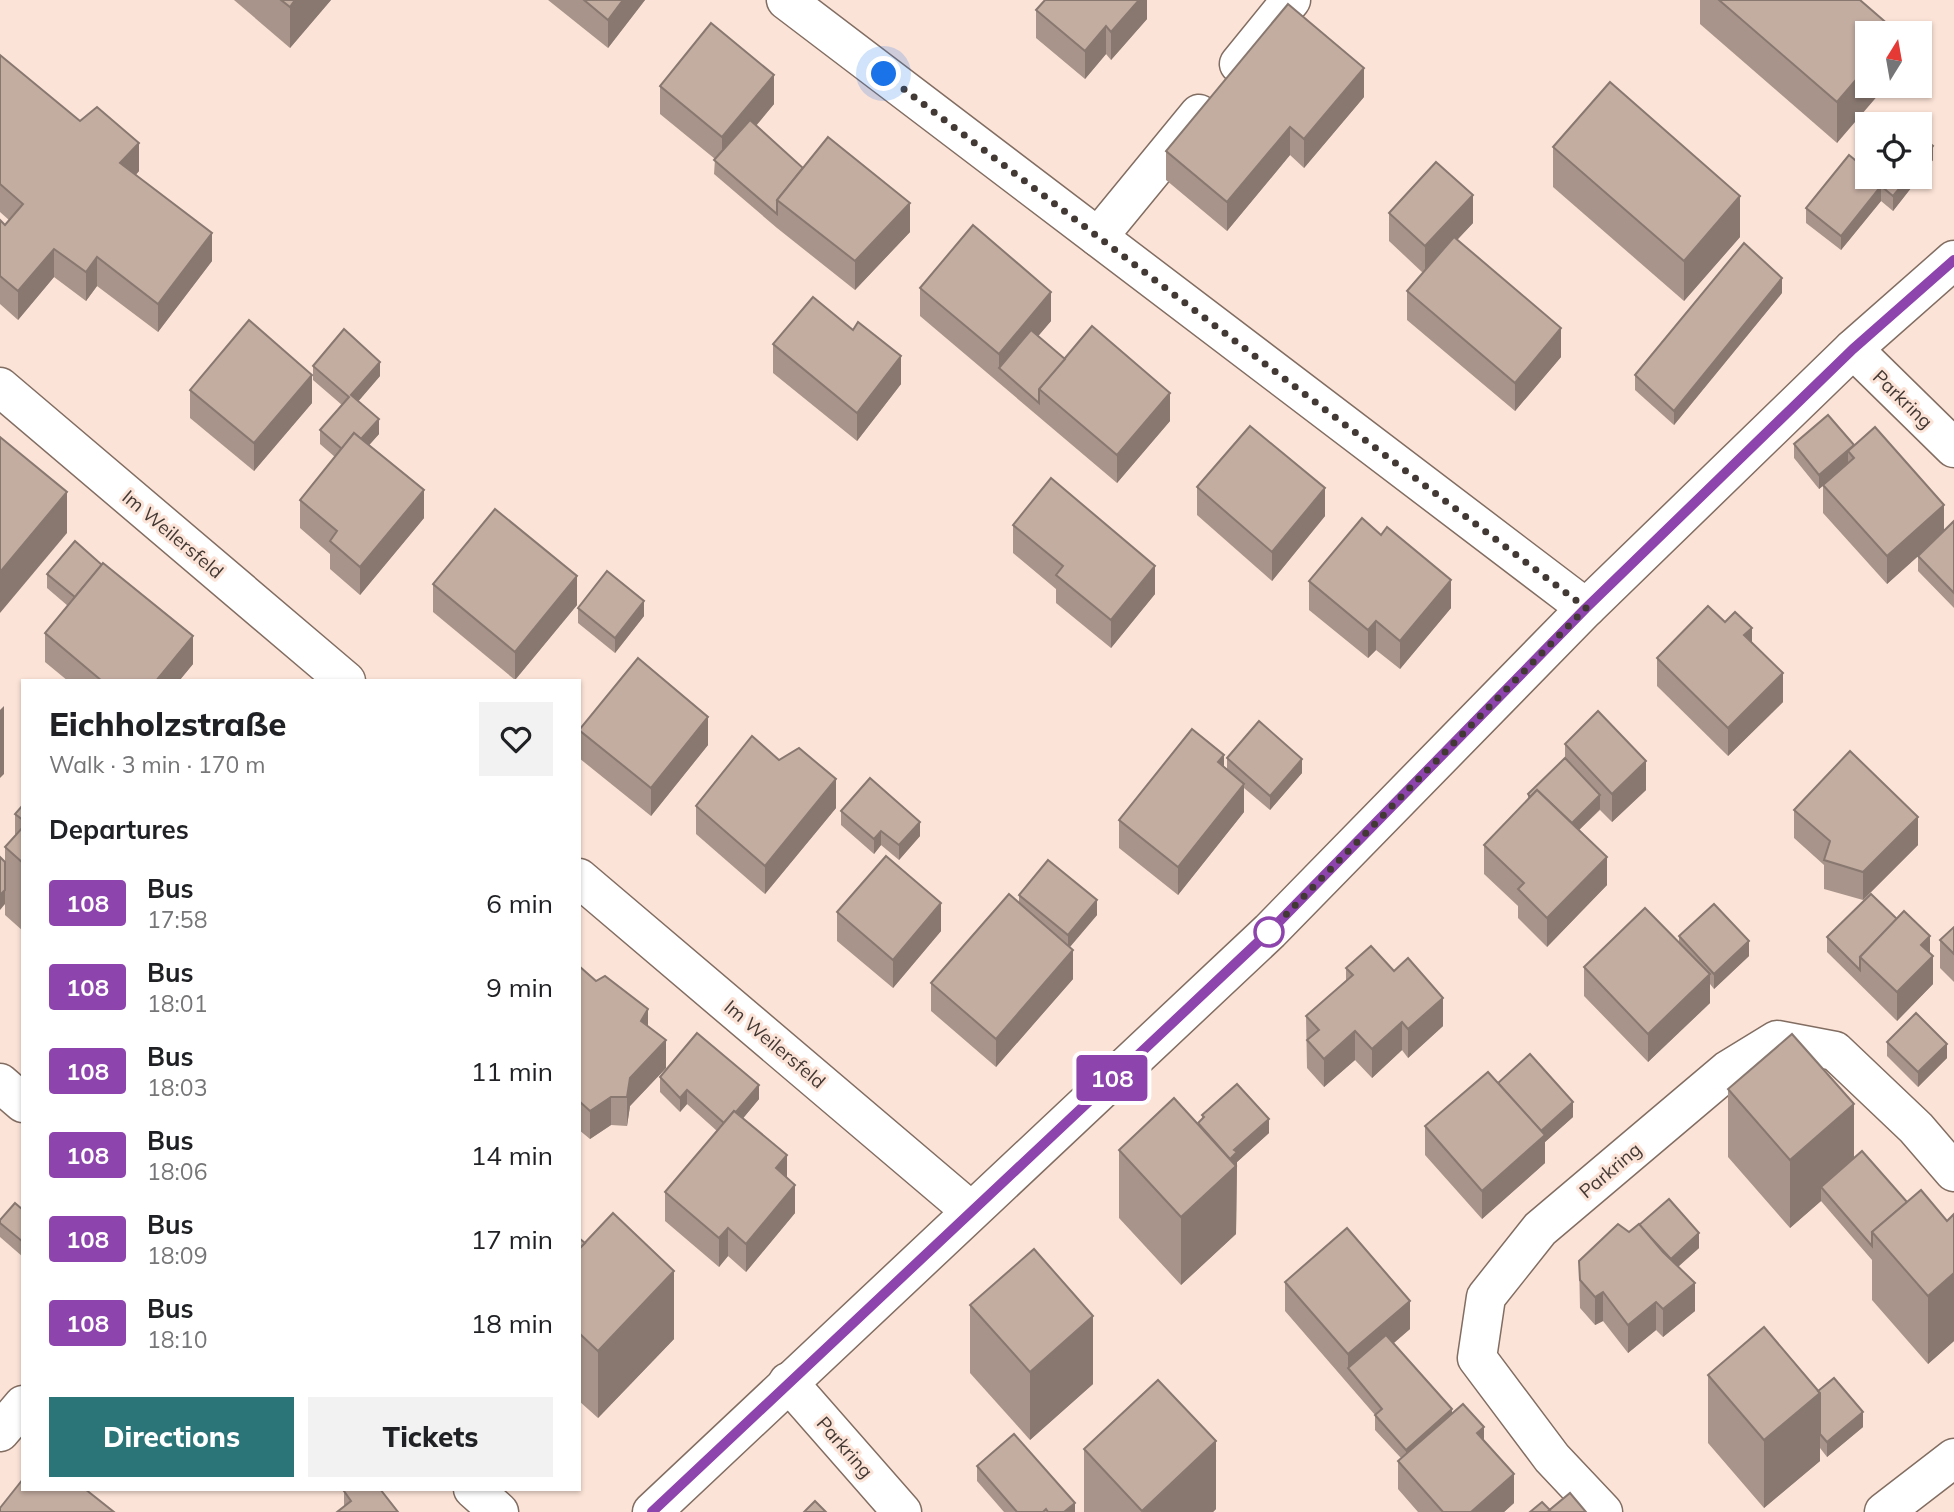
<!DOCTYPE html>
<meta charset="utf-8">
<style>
body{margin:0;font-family:Mulish,sans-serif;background:#f2f2f2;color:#202124;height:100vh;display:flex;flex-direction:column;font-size:26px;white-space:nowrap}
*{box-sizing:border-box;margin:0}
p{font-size:23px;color:#757577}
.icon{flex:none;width:38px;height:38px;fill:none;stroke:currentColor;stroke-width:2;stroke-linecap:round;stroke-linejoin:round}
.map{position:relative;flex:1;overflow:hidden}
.panel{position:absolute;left:21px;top:679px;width:560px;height:812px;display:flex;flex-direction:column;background:#fff;border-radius:0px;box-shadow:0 2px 5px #0004}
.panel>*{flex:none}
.badge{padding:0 14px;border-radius:5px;font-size:24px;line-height:46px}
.needle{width:46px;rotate:11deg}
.fabs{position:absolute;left:1855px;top:21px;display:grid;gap:14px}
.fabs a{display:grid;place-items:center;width:77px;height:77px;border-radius:0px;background:#fff;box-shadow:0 2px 5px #0004;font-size:35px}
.you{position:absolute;width:35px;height:35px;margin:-18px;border:5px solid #fff;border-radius:50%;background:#1a73e8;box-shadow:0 0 0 10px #1a73e833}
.map>.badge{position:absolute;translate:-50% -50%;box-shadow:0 0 0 4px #fff}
h2{padding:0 28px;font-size:26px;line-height:63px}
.round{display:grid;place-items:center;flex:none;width:74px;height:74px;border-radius:0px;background:#f2f2f2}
.overview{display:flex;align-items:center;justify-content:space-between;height:119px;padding:0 28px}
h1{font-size:33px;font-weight:800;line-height:52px}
.cta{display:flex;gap:14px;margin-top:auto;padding:14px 28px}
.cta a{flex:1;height:80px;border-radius:0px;background:#2b7578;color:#fff;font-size:28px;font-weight:800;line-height:80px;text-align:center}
.cta a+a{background:#f2f2f2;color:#202124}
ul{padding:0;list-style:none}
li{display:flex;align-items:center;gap:21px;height:84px;padding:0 28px}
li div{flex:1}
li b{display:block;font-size:26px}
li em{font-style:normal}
li .badge{min-width:77px;font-weight:700;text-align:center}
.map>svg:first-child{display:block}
</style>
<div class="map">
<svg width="1954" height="1512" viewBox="0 0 1954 1512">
<rect width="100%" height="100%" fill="#fce3d7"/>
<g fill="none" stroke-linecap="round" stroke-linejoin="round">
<defs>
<g id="minor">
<path d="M786 0 1586 608"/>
<path d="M1239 64 1291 0"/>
<path d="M1098 237 1199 114"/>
<path d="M1853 349 1954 448"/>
<path d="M0 387 346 681"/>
<path d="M579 878 971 1211"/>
<path d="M0 1083 23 1103"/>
<path d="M788 1382 902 1512"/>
<path d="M0 1432 23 1405"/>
<path d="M473 1489 499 1512"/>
<path d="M652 1512 1270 931 1586 608 1853 349 1954 260"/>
<path d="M1603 1512 1552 1458 1477 1358 1486 1297 1540 1229 1728 1070 1777 1040 1835 1051 1916 1128 1954 1172"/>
<path d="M1884 1512 1954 1458"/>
</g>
</defs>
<use href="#minor" stroke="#826d62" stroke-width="41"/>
<use href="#minor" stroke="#fff" stroke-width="38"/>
</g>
<g fill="#a8948a">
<path d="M234 0H331L290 48Z"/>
<path d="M548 0H645L608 48Z"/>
<path d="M1147 0V19L1111 60 1106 54 1085 79 1036 38V10Z"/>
<path d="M1700 0H1860L1897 33 1837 143 1700 24Z"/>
<path d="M0 55 139 171 136 175 212 261 158 332 97 286 86 301 54 277 18 320 0 304V220L5 225 9 220 0 212Z"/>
<path d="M660 86 774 104 756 126 803 168 910 232 855 290 777 228 714 174 715 159 660 114Z"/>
<path d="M1364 97 1304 168 1290 155 1227 231 1166 180V151Z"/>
<path d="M1553 147 1740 237 1684 301 1553 187Z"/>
<path d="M1933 160 1893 211 1881 201 1841 250 1806 223V208L1860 164Z"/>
<path d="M1389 213 1473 223 1457 240 1561 357 1515 411 1407 320V291L1423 273 1389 241Z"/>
<path d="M920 288 1051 321 1038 336 1065 359 1170 421 1117 483 920 316Z"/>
<path d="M1782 293 1674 425 1635 390V375Z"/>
<path d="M773 344 901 384 857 441 773 373Z"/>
<path d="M313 366 380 376 358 401 379 434 369 445 424 518 360 595 330 569V554L300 528V500L335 457 320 444V430L342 405 313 380Z"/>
<path d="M190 390 312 403 254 471 190 418Z"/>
<path d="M1794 444 1854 445 1944 531 1954 521V608L1918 571V556L1887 584 1823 513V486L1819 489 1794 458Z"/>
<path d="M1197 487 1325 516 1272 581 1197 515Z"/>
<path d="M1013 525 1155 594 1111 648 1056 603V589L1013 553Z"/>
<path d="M1381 535 1451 608 1400 669 1376 650 1368 658 1309 610V581Z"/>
<path d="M47 574 193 664 179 681H68L45 662V633L68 606 47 588Z"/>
<path d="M433 584 577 605 515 680 433 612Z"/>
<path d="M578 608 644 616 615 653 578 623Z"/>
<path d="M1725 622 1752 643 1783 702 1728 756 1657 686V658Z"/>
<path d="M579 729 708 745 651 816 579 758Z"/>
<path d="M1565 744 1646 790 1612 822 1600 810 1579 830 1607 885 1547 947 1518 918V906L1484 874V845L1528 800V794L1565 758Z"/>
<path d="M1227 758 1302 773 1270 810 1244 788V812L1178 895 1119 848V820L1224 768 1227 769Z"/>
<path d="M23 805V931L5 915V847L15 836V814Z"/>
<path d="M696 806 836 808 765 894 696 834Z"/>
<path d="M1794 810 1918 845 1863 900 1824 889V865L1794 838Z"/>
<path d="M841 811 920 836 899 860 881 845 874 854 841 825Z"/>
<path d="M1019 895 1097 915 1070 947 1073 979 996 1067 931 1011V983L1019 904Z"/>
<path d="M837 912 941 931 893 988 837 941Z"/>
<path d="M1954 927V982L1940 968V940Z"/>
<path d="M1679 936 1749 956 1714 989 1710 984V1003L1648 1062 1584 996V967L1679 942Z"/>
<path d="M1827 937 1930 953 1933 984 1897 1021 1827 952Z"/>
<path d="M579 966 648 1026 666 1068 630 1106 627 1126 611 1125 590 1139 579 1130Z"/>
<path d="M1346 968 1443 1026 1408 1058 1402 1050 1372 1078 1355 1060 1324 1087 1307 1068 1306 1016 1346 981Z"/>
<path d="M1887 1042 1947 1058 1918 1087 1887 1056Z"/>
<path d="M660 1077 759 1099 743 1118 787 1177 795 1213 746 1272 728 1256 719 1267 665 1221V1192L717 1131 687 1104 680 1112 660 1092Z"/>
<path d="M1498 1083 1573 1117 1545 1142V1163L1482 1219 1425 1155V1126Z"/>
<path d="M1728 1089 1854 1158 1907 1202 1947 1221 1954 1214V1341L1928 1364 1872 1300V1260L1821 1201 1790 1228 1728 1157Z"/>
<path d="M1202 1115 1269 1133 1237 1162 1236 1234 1181 1285 1119 1218V1150L1198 1123 1202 1119Z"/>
<path d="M23 1210V1257L0 1237V1220Z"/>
<path d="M1629 1232 1699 1248 1678 1267 1695 1311 1663 1337 1656 1330 1628 1353 1603 1321 1595 1325 1580 1308 1579 1261Z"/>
<path d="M579 1238 674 1339 598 1418 579 1401Z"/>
<path d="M1285 1282 1410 1329 1393 1343 1452 1414 1484 1440 1514 1503 1504 1512H1418L1398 1489V1461L1401 1458 1375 1430V1415L1285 1311Z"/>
<path d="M970 1305 1093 1384 1030 1440 970 1373Z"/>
<path d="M1708 1375 1818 1391 1863 1427 1827 1457 1820 1448V1461L1764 1508 1708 1443Z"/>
<path d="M1084 1449 1216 1509 1213 1512H1084Z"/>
<path d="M977 1466 1075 1512H1004L977 1481Z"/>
<path d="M344 1491 398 1512 344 1507Z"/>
</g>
<g fill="#887870">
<path d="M295 0H331L290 48V7Z"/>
<path d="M623 0H645L608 48V20Z"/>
<path d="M1139 0H1147V19L1111 60V32Z"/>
<path d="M1106 26V54L1085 79V51Z"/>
<path d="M1867 67V86H1886L1837 143V102Z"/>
<path d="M1364 68V97L1304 168V139Z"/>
<path d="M774 75V104L722 166V137Z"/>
<path d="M1290 127V155L1227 231V202Z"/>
<path d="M139 143V171L120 191V163Z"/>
<path d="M1933 146V160L1893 211V196L1909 177H1920V163Z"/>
<path d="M1881 186V201L1841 250V236Z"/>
<path d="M1473 195V223L1425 274V246Z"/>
<path d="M1740 196V237L1684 301V261Z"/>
<path d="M910 203V232L855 290V261Z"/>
<path d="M212 233V261L158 332V304Z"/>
<path d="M54 249V277L18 320V291Z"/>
<path d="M97 257V286L86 301V272Z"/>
<path d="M1782 278V293L1674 425V411Z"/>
<path d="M1051 292V321L1006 374 999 368V354Z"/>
<path d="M1561 328V357L1515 411V383Z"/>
<path d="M901 356V384L857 441V413Z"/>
<path d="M380 362V376L351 410V395Z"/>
<path d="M312 375V403L254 471V443Z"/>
<path d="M1170 393V421L1117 483V455Z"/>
<path d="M379 419V434L348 469V454Z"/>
<path d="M1854 445 1848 451V465L1819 489V475Z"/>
<path d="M1325 488V516L1272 581V552Z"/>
<path d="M424 490V518L360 595V567Z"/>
<path d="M67 492V533L0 613V572Z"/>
<path d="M1944 505V533L1887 584V556Z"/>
<path d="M1155 566V594L1111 648V620Z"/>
<path d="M577 576V605L515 680V652Z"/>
<path d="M1451 580V608L1400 669V641Z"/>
<path d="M644 601V616L615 653V638Z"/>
<path d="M1376 621V650L1368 658V630Z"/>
<path d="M1752 628V657L1744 635Z"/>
<path d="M193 636V664L179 681H156Z"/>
<path d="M1783 673V702L1728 756V728Z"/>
<path d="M4 706V774L0 778V710Z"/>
<path d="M708 717V745L651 816V788Z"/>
<path d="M1224 755V783L1218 762Z"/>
<path d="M1302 759V773L1270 810V796Z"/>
<path d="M1646 761V790L1612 822V794Z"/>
<path d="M836 779V808L765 894V866Z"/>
<path d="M1244 784V812L1178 895V867Z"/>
<path d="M1600 795V809L1564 845V830Z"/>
<path d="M1918 817V845L1863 900V872Z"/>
<path d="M920 822V836L899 860V845Z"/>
<path d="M881 831V845L874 854V839Z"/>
<path d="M1607 857V885L1547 947V918Z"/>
<path d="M5 890V904L0 910V895Z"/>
<path d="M1097 900V915L1068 949V935Z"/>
<path d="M941 903V931L893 988V960Z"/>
<path d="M1930 936V959L1933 956V984L1897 1021V992L1921 945Z"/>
<path d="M1749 941V956L1714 989V974Z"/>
<path d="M1073 950V979L996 1067V1039Z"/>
<path d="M1710 974V1003L1648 1062V1034Z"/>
<path d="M1443 998V1026L1408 1058V1029Z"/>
<path d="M648 1009V1037L641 1021Z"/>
<path d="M1402 1022V1050L1372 1078V1049Z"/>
<path d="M1355 1031V1060L1324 1087V1059Z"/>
<path d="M666 1040V1068L630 1106 627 1126V1097L630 1078Z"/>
<path d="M1947 1044V1058L1918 1087V1072Z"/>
<path d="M759 1085V1099L726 1139V1125Z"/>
<path d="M687 1090V1104L680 1112V1098Z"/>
<path d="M611 1097V1125L590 1139V1111Z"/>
<path d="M1573 1102V1117L1545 1142V1163L1482 1219V1191L1540 1132Z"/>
<path d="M1854 1104V1172L1821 1187V1201L1790 1228V1160Z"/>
<path d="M1269 1119V1133L1237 1162 1236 1234 1181 1285V1217L1234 1150Z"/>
<path d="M787 1155V1183L776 1168Z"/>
<path d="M795 1185V1213L746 1272V1244Z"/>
<path d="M728 1228V1256L719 1267V1238Z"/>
<path d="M1699 1233V1248L1663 1280V1266Z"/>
<path d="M674 1271V1339L598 1418V1351Z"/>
<path d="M1954 1273V1341L1928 1364V1296Z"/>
<path d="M1695 1283V1311L1663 1337V1309Z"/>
<path d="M1603 1292V1321L1595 1325V1297Z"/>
<path d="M1410 1301V1329L1355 1377 1348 1368V1354Z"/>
<path d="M1656 1302V1330L1628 1353V1325Z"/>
<path d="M1093 1316V1384L1030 1440V1372Z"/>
<path d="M1820 1393V1461L1764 1508V1440Z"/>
<path d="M1452 1409V1424L1406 1465V1450Z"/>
<path d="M1863 1412V1427L1827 1457V1442Z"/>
<path d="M1484 1427V1455L1477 1433Z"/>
<path d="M1216 1441V1509L1213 1512H1142Z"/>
<path d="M1514 1474V1503L1504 1512H1471Z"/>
<path d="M1075 1503V1512H1064Z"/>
</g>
<g fill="#c3aca0" stroke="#887870" stroke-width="2">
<path d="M281 0H295L290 7Z"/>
<path d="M584 0H623L608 20Z"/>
<path d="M1045 0H1139L1111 32 1106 26 1085 51 1036 10Z"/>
<path d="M1719 0H1860L1897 32 1896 33H1867V67L1837 102Z"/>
<path d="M1288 4 1364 68 1304 139 1290 127 1227 202 1166 151Z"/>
<path d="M711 23 774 75 722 137 660 86Z"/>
<path d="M0 55 80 121 97 107 139 143 120 163 212 233 158 304 97 257 86 272 54 249 18 291 0 276V220L5 225 23 204 0 184Z"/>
<path d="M1610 82 1740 196 1684 261 1553 147Z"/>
<path d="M1897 117 1906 124H1891Z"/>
<path d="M750 120 803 168 777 200V214L714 160Z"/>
<path d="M1920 135 1933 146 1920 163Z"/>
<path d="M828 137 910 203 855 261 777 200Z"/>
<path d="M1849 155 1860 164 1867 155V177H1909L1893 196 1881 186 1841 236 1806 208Z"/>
<path d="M1436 162 1473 195 1425 246 1389 213Z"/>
<path d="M973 225 1051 292 999 354 920 288Z"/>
<path d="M1454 237 1561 328 1515 383 1407 291Z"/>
<path d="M1744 243 1782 278 1674 411 1635 375Z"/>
<path d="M813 297 853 330 858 322 901 356 857 413 773 344Z"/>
<path d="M249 320 312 375 254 443 190 390Z"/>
<path d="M1092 326 1170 393 1117 455 1039 389Z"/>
<path d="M344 329 380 362 351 395 379 419 361 439 354 433 342 449 320 430 349 397 313 366Z"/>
<path d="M1031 330 1065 359 1039 389V403L999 368Z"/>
<path d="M1828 415 1854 445 1819 475 1794 444Z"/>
<path d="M1250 426 1325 488 1272 552 1197 487Z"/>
<path d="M1875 427 1944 505 1887 556 1823 485 1854 458 1848 451Z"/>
<path d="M354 433 424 490 360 567 330 541 337 531 300 500Z"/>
<path d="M0 437 67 492 0 572Z"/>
<path d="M1051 478 1155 566 1111 620 1056 575 1063 566 1013 525Z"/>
<path d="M495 509 577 576 515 652 433 584Z"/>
<path d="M1362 518 1381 535 1387 527 1451 580 1400 641 1376 621 1368 630 1309 581Z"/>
<path d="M1954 521V593L1918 556Z"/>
<path d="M75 541 102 565 75 597 47 574Z"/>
<path d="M103 563 193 636 156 681H102L45 633Z"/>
<path d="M607 571 644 601 615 638 578 608Z"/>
<path d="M1708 606 1725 622 1735 612 1752 628 1744 635 1783 673 1728 728 1657 658Z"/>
<path d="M638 658 708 717 651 788 579 730Z"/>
<path d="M1598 711 1646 761 1612 794 1565 744Z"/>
<path d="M1259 721 1302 759 1270 796 1227 758Z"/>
<path d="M1192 729 1224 755 1218 762 1244 784 1178 867 1119 820Z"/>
<path d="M752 736 779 760 799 748 836 779 765 866 696 806Z"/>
<path d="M1850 751 1918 817 1863 872 1824 860 1830 841 1794 810Z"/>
<path d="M1565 758 1600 795 1572 823 1537 790 1530 797 1528 794Z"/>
<path d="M870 778 920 822 899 845 881 831 874 839 841 811Z"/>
<path d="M1537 790 1607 857 1547 918 1518 889 1524 883 1484 845Z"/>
<path d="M23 805V820L15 814Z"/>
<path d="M23 827V863L5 847Z"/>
<path d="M886 856 941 903 893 960 837 912Z"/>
<path d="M0 857 5 862V890L0 895Z"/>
<path d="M1048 860 1097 900 1068 935 1019 895Z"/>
<path d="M1009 894 1073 950 996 1039 931 983Z"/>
<path d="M1871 894 1897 919 1860 957V970L1827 937Z"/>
<path d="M1714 904 1749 941 1714 974 1679 936Z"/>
<path d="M1645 908 1710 974 1648 1034 1584 967Z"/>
<path d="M1904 911 1930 936 1921 945 1933 956 1897 992 1860 957Z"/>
<path d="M1954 927V954L1940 940Z"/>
<path d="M1371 946 1394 971 1408 958 1443 998 1408 1029 1402 1022 1372 1049 1355 1031 1324 1059 1307 1040 1319 1030 1306 1016 1353 975 1346 968Z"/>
<path d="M579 966 596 981 605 976 648 1009 641 1021 666 1040 630 1078 627 1097H611L590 1111 579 1101Z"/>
<path d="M1916 1013 1947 1044 1918 1072 1887 1042Z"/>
<path d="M697 1033 759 1085 736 1112 734 1111 724 1123 687 1090 680 1098 660 1077Z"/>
<path d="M1792 1034 1854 1104 1790 1160 1728 1089Z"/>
<path d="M1530 1054 1573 1102 1541 1131 1498 1083Z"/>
<path d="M1488 1072 1545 1135 1482 1191 1425 1126Z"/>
<path d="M1237 1084 1269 1119 1234 1150 1237 1152 1230 1159 1198 1123 1204 1117 1202 1115Z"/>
<path d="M1174 1098 1236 1166 1181 1217 1119 1150Z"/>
<path d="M734 1111 787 1155 776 1168 795 1185 746 1244 728 1228 719 1238 665 1192Z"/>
<path d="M1862 1151 1907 1202 1872 1232V1246L1821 1187Z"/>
<path d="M1921 1190 1947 1221 1954 1214V1273L1928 1296 1872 1232Z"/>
<path d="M1669 1199 1699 1233 1671 1259 1639 1225Z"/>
<path d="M15 1203 23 1210V1242L0 1223V1220Z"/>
<path d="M613 1213 674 1271 598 1351 579 1333V1249Z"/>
<path d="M1618 1224 1629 1232 1639 1224 1663 1252 1695 1283 1663 1309 1656 1302 1628 1325 1603 1292 1595 1297 1580 1280 1579 1261Z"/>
<path d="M1347 1228 1410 1301 1348 1354 1285 1282Z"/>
<path d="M579 1238 585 1243 579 1249Z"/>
<path d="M1034 1249 1093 1316 1030 1372 970 1305Z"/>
<path d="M1764 1327 1820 1393 1764 1440 1708 1375Z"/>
<path d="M1386 1335 1452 1409 1406 1450 1375 1415 1382 1409 1348 1368Z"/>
<path d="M1834 1378 1863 1412 1827 1442 1820 1434V1393L1818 1391Z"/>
<path d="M1158 1380 1216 1441 1142 1511 1084 1449Z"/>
<path d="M1463 1404 1484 1427 1477 1433 1514 1474 1471 1512H1443L1398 1461Z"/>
<path d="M1014 1434 1075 1503 1064 1512H1048L1046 1509 1043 1512H1017L977 1466Z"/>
<path d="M23 1479V1489H85L114 1512H0V1508Z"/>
<path d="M346 1489H380L398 1512H337L351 1501 344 1491Z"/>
<path d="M1570 1493 1586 1512H1547Z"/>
<path d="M815 1501 826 1512H804Z"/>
<path d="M1542 1502 1550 1510 1547 1512H1530Z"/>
</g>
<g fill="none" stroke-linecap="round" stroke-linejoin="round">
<defs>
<path id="line" d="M652 1512 1270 931 1586 608 1853 349 1954 260"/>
</defs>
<use href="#line" stroke="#fff" stroke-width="16"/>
<use href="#line" stroke="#8e44ad" stroke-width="10"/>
<path stroke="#433934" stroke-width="7" stroke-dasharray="0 12.6" d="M884 74 1586 608 1269 932"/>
</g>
<circle fill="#fff" stroke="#8e44ad" stroke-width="3.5" cx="1269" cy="932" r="14"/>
<g text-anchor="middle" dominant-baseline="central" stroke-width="6" stroke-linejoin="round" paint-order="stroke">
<g font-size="19" fill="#433934" stroke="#fce3d7">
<text transform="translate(1903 399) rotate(44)">Parkring</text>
<text transform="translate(173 534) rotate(40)">Im Weilersfeld</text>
<text transform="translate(775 1044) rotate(40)">Im Weilersfeld</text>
<text transform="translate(1610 1170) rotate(-40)">Parkring</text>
<text transform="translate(845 1447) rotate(49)">Parkring</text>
</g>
</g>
</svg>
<div class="fabs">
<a><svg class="needle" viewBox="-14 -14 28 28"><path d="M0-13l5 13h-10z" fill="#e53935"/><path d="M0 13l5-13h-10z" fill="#757577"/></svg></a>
<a><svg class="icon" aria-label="locate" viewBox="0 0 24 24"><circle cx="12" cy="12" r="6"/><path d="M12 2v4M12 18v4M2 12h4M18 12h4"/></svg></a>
</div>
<div class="you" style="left:884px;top:74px"></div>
<b class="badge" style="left:1112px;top:1078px;background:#8e44ad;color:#fff">108</b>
<section class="panel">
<div class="overview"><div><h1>Eichholzstraße</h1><p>Walk · 3 min · 170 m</p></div><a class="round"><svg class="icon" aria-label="heart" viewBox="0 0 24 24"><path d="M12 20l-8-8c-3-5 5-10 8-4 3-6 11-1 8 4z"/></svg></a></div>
<h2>Departures</h2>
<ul>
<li><span class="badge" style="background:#8e44ad;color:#fff">108</span><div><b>Bus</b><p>17:58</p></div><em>6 min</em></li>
<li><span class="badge" style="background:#8e44ad;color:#fff">108</span><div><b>Bus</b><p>18:01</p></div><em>9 min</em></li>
<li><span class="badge" style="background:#8e44ad;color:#fff">108</span><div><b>Bus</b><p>18:03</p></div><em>11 min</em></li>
<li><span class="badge" style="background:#8e44ad;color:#fff">108</span><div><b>Bus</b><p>18:06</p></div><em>14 min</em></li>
<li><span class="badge" style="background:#8e44ad;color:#fff">108</span><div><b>Bus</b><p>18:09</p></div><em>17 min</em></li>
<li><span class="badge" style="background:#8e44ad;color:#fff">108</span><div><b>Bus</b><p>18:10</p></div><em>18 min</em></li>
</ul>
<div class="cta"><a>Directions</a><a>Tickets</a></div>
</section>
</div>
